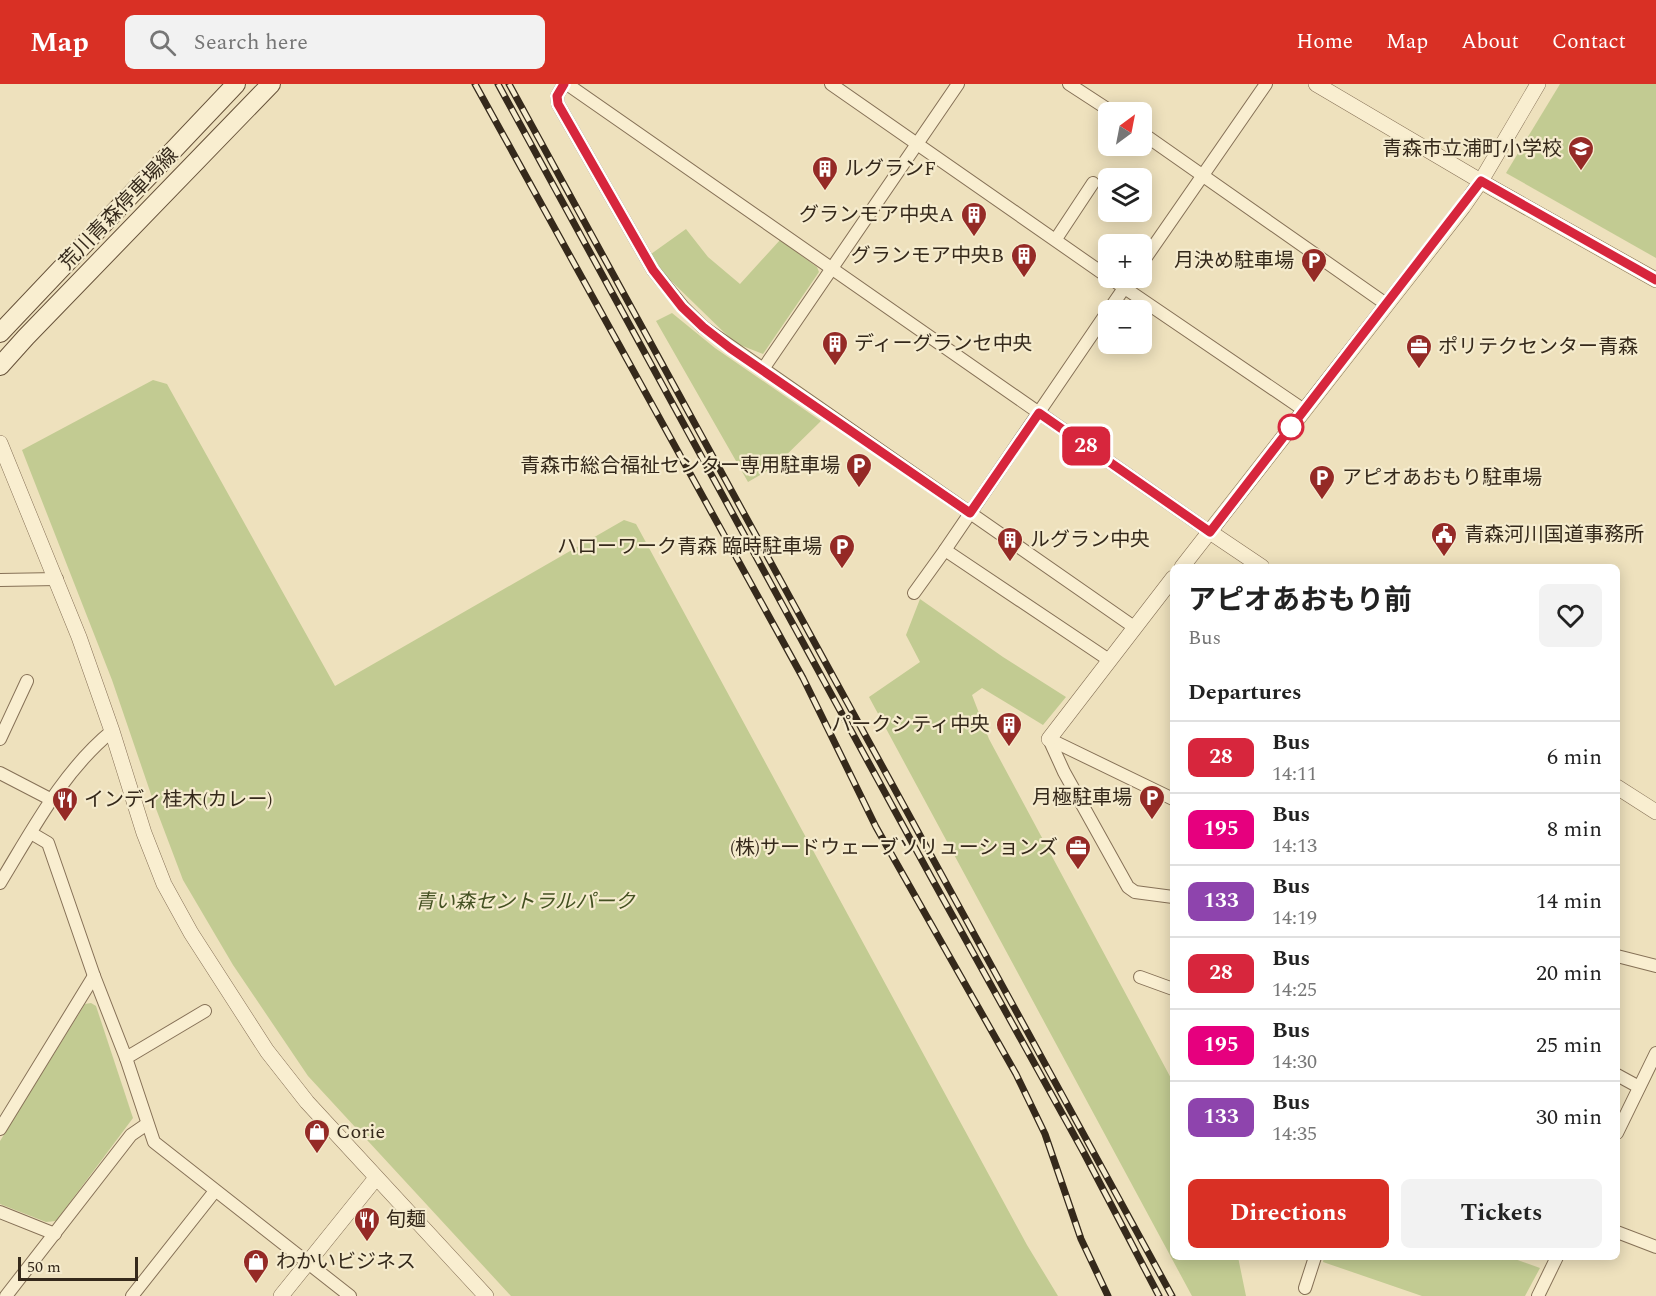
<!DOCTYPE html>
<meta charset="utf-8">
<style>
body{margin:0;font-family:Spectral,"Noto Sans JP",serif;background:#f2f2f2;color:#222;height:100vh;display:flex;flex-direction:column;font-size:22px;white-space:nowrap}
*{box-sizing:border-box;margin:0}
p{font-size:20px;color:#767676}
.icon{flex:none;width:33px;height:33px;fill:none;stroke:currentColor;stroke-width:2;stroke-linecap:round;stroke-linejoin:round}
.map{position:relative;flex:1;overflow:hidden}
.panel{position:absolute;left:1170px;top:480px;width:450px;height:696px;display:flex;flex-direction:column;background:#fff;border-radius:9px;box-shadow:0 3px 15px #0003}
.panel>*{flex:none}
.badge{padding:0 12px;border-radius:9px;font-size:21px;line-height:39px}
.needle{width:39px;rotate:32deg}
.tools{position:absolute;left:1098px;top:18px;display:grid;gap:12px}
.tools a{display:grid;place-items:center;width:54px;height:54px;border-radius:9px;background:#fff;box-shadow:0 3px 15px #0003;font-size:30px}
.scale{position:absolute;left:18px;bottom:15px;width:120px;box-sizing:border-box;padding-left:6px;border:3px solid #35291b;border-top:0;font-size:16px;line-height:21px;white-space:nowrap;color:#35291b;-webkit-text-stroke:4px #f5ebcd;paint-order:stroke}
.map>.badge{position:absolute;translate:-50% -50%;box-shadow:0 0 0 3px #fff}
h2{padding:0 18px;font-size:22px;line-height:54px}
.round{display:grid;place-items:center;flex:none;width:63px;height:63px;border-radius:9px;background:#f2f2f2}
.summary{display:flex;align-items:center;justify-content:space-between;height:102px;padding:0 18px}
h1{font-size:28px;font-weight:700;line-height:45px}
.cta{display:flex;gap:12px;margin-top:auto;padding:12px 18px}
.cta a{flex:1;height:69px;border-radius:9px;background:#d93025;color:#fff;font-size:24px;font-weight:700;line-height:69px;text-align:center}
.cta a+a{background:#f2f2f2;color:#222}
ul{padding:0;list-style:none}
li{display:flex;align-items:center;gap:18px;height:72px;padding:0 18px;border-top:2px solid #e0e0e0}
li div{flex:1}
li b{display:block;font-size:22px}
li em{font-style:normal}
li .badge{min-width:66px;font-weight:700;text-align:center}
header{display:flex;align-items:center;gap:36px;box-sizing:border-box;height:84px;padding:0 30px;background:#d93025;color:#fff}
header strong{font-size:28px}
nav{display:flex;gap:33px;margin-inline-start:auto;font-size:21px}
.search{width:420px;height:54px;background:#f2f2f2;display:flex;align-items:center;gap:15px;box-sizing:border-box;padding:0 21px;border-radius:9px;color:#767676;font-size:22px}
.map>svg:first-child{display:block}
</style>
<header>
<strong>Map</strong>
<div class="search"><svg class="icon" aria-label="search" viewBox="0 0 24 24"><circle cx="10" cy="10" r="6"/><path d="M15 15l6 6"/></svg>Search here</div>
<nav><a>Home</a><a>Map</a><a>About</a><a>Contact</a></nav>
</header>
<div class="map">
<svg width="1656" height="1212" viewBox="0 0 1656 1212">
<rect width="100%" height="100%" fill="#eee1bd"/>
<g fill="#c2cb92">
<path d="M1560 0H1656V174L1506 89Z"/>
<path d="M686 145 708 173 740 200 780 156 817 183 819 188 763 270 735 259 663 189 651 170Z"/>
<path d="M672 229 715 264 821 337 774 383 748 398 656 237Z"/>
<path d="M153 296 167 300 335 602 624 436 636 440 1027 1161 1058 1212H511L308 992 233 881 183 796 155 722 112 596 22 366Z"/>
<path d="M920 515 1003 573 1066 613 1043 641 982 604 972 611 989 655 1173 998V1173H1238L1246 1212H1192L869 613 920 578 906 551Z"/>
<path d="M91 919 96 922 133 1034 56 1137 46 1138 0 1120V1057L85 920Z"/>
<path d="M1324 1173H1509L1540 1184 1525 1212H1422L1323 1178Z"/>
</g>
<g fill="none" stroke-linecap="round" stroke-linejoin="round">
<defs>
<g id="minor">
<path d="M564 0 557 12 558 20 653 186 683 223 703 243 1134 543"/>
<path d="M567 0 1210 448"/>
<path d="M831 0 1108 193"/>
<path d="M1069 0 1112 28"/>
<path d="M1142 49 1386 220"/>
<path d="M1056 155 1093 99"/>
<path d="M1142 179 1266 0"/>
<path d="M1110 194 1304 326"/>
<path d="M1109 226 1131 194"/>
<path d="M763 285 958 0"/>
<path d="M945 466 1109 576"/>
<path d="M0 496 57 495"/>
<path d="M914 509 945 466 1108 227"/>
<path d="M0 655 27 597"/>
<path d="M1049 655 1064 688 1128 803 1135 808 1173 813"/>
<path d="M1049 655 1173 715"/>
<path d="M0 689 52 716"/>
<path d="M31 749 48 759 94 892 126 974 154 1058 350 1212"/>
<path d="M0 799C33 745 63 687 112 647"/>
<path d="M1617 872 1656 882"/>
<path d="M1140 893 1173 905"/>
<path d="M126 974 205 927"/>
<path d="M1617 991 1639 1003"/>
<path d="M0 1045 94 892"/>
<path d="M1617 1049 1656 969"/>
<path d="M0 1128 55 1150"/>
<path d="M1617 1148 1656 1163"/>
<path d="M1305 1204 1315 1173"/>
<path d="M6 1212 131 1051 147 1040"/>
<path d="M132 1212 215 1107"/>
<path d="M1538 1212 1557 1173"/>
</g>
<g id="tertiary">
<path d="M1316 0 1494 105 1656 196"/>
<path d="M0 359 79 553 112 647 144 749 164 800 191 849 267 967 307 1018 486 1212"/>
<path d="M1210 448 1262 483"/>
<path d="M1182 483 1463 123 1481 97 1538 0"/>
<path d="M1049 655 1173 494"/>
<path d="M1617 703 1656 728"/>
<path d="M281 1212 376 1094"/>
</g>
<g id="secondary">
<path d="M0 249 236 0"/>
<path d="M0 282 26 253 271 0"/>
</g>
</defs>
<use href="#minor" stroke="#867157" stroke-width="14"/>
<use href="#tertiary" stroke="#867157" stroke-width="16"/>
<use href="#secondary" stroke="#67523a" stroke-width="20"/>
<use href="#minor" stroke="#f9eed0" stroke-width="12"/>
<use href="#tertiary" stroke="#f9eed0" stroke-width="15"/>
<use href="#secondary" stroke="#f9eed0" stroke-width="18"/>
<defs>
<g id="rail">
<path d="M475 0 803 594 876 743 1016 990 1045 1050 1081 1155 1108 1212"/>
<path d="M498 0 931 793 1084 1069 1159 1212"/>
<path d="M509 0 1172 1212"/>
</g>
</defs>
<use href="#rail" stroke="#35291b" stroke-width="7"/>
<use href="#rail" stroke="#f5ebcd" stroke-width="4.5" stroke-dasharray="14" stroke-linecap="butt"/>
</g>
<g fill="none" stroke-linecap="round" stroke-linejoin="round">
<defs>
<path id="line" d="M564 0 557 12 558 20 653 186 682 223 703 243 730 264 970 429 1039 329 1210 448 1481 97 1656 196"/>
</defs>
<use href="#line" stroke="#fff" stroke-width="14"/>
<use href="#line" stroke="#d7263d" stroke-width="9"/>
</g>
<defs>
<symbol id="school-pin" viewBox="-11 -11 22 30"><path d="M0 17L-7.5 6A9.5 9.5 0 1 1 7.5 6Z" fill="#952a26" stroke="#f5ebcd"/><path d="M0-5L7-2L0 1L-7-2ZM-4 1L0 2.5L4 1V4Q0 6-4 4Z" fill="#fff"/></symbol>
<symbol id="building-pin" viewBox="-11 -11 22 30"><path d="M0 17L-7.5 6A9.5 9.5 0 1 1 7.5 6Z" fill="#952a26" stroke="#f5ebcd"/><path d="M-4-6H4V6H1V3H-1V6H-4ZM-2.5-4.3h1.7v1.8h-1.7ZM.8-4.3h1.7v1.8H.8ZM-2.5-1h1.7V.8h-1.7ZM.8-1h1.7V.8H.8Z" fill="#fff"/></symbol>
<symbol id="parking-pin" viewBox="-11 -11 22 30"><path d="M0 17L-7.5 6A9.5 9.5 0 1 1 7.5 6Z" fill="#952a26" stroke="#f5ebcd"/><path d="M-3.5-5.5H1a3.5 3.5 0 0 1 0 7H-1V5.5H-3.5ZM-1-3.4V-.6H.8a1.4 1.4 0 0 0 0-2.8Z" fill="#fff"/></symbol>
<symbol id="office-pin" viewBox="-11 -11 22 30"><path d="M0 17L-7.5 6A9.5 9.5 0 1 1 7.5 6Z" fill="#952a26" stroke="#f5ebcd"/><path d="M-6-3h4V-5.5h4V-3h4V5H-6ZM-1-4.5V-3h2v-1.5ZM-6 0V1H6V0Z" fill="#fff"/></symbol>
<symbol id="civic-pin" viewBox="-11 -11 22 30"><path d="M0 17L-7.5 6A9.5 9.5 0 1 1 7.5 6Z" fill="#952a26" stroke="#f5ebcd"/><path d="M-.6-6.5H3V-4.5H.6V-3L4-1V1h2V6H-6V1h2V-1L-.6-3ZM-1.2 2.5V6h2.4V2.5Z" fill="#fff"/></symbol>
<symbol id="restaurant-pin" viewBox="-11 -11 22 30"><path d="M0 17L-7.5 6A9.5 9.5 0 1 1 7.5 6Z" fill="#952a26" stroke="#f5ebcd"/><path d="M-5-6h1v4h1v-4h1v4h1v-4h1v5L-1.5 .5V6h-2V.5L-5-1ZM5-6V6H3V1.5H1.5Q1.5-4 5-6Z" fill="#fff"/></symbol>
<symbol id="shop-pin" viewBox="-11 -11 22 30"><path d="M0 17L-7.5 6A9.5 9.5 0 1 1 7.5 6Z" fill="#952a26" stroke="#f5ebcd"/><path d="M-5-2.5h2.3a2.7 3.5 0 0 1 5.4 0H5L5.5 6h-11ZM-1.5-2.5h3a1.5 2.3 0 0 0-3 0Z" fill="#fff"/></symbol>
</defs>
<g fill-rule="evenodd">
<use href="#school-pin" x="1566" y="50" width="30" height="40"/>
<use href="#building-pin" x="810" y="70" width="30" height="40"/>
<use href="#building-pin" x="959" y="116" width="30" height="40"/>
<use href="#building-pin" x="1009" y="157" width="30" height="40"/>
<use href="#parking-pin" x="1299" y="162" width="30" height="40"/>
<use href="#building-pin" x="820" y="245" width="30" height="40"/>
<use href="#office-pin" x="1404" y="248" width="30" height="40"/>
<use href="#parking-pin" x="844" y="367" width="30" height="40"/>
<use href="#parking-pin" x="1307" y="379" width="30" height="40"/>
<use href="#civic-pin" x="1429" y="436" width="30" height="40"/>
<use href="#building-pin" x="995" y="441" width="30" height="40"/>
<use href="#parking-pin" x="827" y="448" width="30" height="40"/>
<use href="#building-pin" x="994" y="626" width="30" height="40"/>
<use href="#parking-pin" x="1137" y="699" width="30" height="40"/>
<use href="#restaurant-pin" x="50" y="701" width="30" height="40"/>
<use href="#office-pin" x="1063" y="749" width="30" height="40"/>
<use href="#shop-pin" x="302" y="1033" width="30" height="40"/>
<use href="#restaurant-pin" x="352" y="1121" width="30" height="40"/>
<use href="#shop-pin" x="241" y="1163" width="30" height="40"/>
</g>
<circle fill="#fff" stroke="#d7263d" stroke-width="3" cx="1291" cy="343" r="12"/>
<g text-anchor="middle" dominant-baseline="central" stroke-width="4.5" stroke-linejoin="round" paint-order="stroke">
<g font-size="20" fill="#35291b" stroke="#f5ebcd" text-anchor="start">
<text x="1562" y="65" text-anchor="end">青森市立浦町小学校</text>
<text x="844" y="85">ルグランF</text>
<text x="954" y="131" text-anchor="end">グランモア中央A</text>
<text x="1004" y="172" text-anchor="end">グランモア中央B</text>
<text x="1294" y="177" text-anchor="end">月決め駐車場</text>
<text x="854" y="260">ディーグランセ中央</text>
<text x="1438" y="263">ポリテクセンター青森</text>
<text x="840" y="382" text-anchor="end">青森市総合福祉センター専用駐車場</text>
<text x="1342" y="394">アピオあおもり駐車場</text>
<text x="1464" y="451">青森河川国道事務所</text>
<text x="1030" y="456">ルグラン中央</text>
<text x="822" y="463" text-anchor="end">ハローワーク青森 臨時駐車場</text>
<text x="990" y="641" text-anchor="end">パークシティ中央</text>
<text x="1132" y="714" text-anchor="end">月極駐車場</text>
<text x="84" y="716">インディ桂木(カレー)</text>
<text x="1058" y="764" text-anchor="end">(株)サードウェーブソリューションズ</text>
<text x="336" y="1048">Corie</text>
<text x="386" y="1136">旬麺</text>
<text x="276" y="1178">わかいビジネス</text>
</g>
<g font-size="20" fill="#35291b" stroke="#f5ebcd">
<text transform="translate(119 125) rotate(-46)">荒川青森停車場線</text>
</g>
<g font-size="20" font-style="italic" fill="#445122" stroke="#f5ebcd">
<text x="525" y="818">青い森セントラルパーク</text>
</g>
</g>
</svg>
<div class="tools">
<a><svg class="needle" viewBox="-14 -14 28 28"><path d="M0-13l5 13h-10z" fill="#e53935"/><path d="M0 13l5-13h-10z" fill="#767676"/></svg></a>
<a><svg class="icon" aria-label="layers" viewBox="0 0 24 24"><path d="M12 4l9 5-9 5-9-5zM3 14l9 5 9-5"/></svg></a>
<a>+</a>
<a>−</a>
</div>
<div class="scale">50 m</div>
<b class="badge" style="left:1086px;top:362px;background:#d7263d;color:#fff">28</b>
<section class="panel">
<div class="summary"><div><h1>アピオあおもり前</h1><p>Bus</p></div><a class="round"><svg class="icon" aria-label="heart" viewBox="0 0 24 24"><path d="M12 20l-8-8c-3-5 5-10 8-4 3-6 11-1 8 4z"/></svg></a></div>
<h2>Departures</h2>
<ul>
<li><span class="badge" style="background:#d7263d;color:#fff">28</span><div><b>Bus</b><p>14:11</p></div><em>6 min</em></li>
<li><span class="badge" style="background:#e6007e;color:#fff">195</span><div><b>Bus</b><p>14:13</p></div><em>8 min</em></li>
<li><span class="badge" style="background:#8e44ad;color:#fff">133</span><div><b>Bus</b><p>14:19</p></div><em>14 min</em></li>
<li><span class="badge" style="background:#d7263d;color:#fff">28</span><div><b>Bus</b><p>14:25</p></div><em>20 min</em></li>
<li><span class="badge" style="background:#e6007e;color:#fff">195</span><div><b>Bus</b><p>14:30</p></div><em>25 min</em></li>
<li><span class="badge" style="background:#8e44ad;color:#fff">133</span><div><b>Bus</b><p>14:35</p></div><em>30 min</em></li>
</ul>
<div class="cta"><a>Directions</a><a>Tickets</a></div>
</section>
</div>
